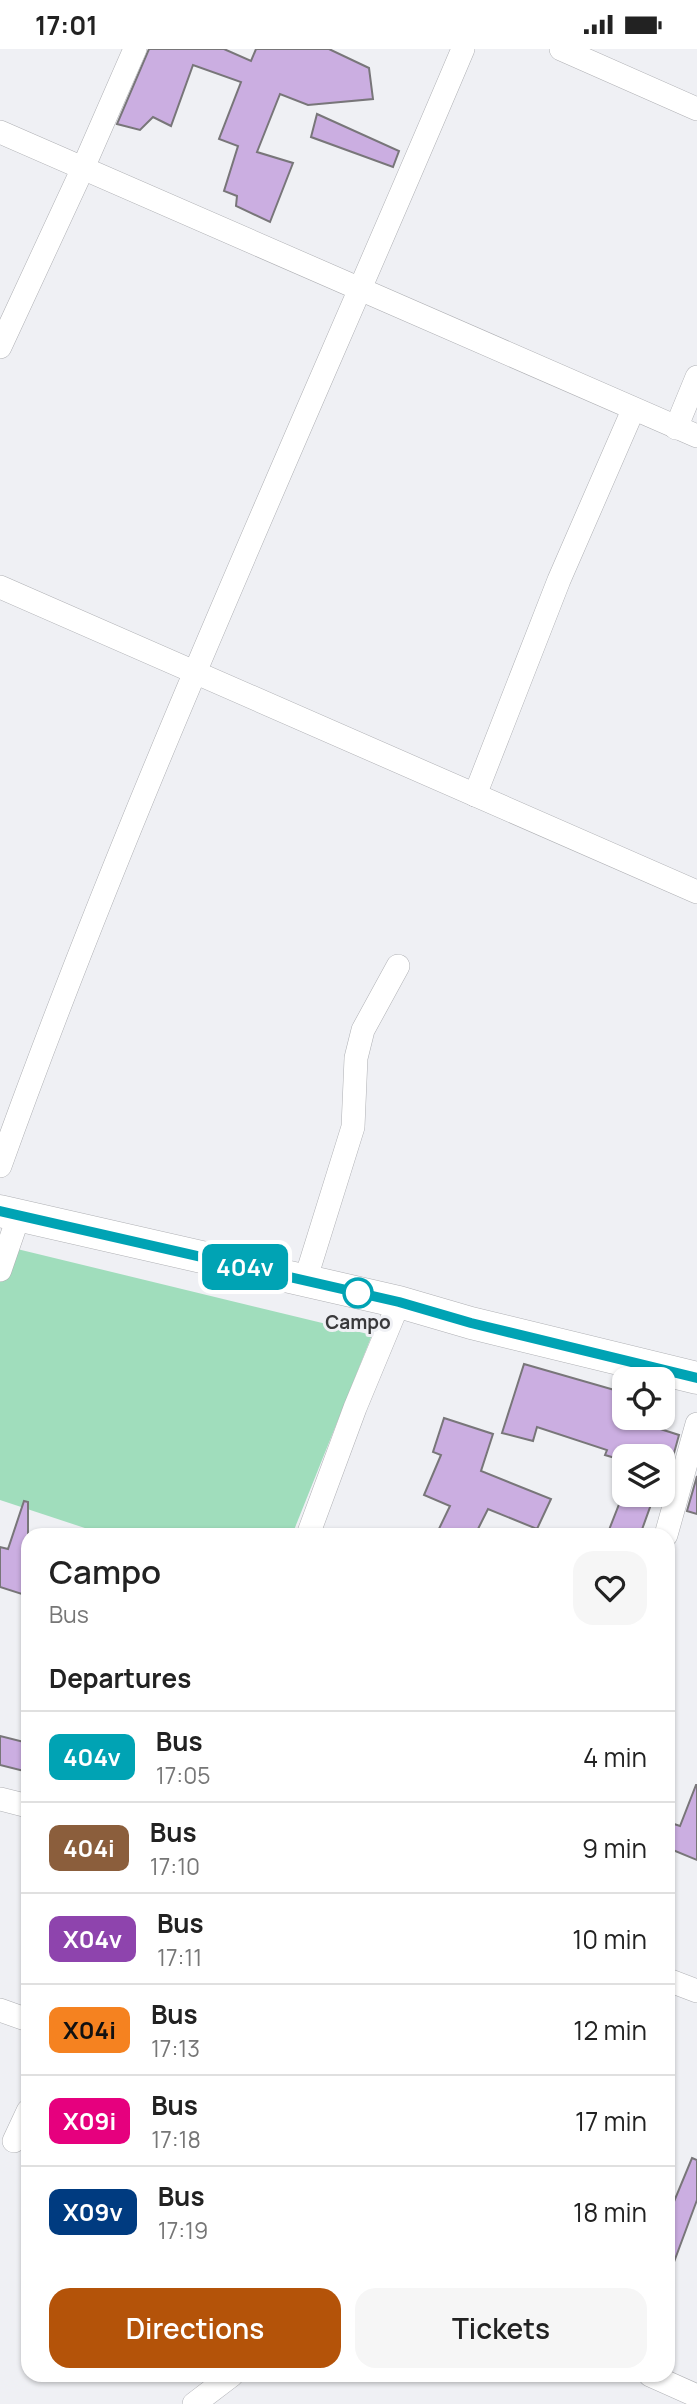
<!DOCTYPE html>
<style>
body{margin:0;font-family:Manrope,sans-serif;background:#f6f6f6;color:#222;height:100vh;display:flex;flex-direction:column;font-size:26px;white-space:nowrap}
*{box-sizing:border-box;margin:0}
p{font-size:23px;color:#767676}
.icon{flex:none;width:38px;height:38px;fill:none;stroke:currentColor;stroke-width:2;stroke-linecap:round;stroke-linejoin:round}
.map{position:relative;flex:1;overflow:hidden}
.panel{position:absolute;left:21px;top:1479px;width:654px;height:854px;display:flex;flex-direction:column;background:#fff;border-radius:21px;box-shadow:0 2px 5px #0004}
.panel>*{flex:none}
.badge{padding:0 14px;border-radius:10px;font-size:24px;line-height:46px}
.buttons{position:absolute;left:612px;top:1318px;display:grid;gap:14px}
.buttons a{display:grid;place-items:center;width:63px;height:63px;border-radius:14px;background:#fff;box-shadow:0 2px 5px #0004;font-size:35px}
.map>.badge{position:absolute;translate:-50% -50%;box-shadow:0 0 0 4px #fff}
h2{padding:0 28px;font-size:26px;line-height:63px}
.round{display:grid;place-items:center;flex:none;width:74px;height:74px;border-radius:21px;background:#f6f6f6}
.head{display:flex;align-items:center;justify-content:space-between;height:119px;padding:0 28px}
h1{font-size:33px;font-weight:600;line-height:52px}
.primary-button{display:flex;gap:14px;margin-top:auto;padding:14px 28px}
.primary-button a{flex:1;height:80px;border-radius:21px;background:#b45309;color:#fff;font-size:28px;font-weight:600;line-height:80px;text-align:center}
.primary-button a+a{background:#f6f6f6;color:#222}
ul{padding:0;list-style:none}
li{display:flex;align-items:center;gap:21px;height:91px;padding:0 28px;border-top:2px solid #e0e0e0}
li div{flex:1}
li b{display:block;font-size:26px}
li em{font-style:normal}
li .badge{min-width:77px;font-weight:700;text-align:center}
.status{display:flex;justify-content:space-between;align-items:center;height:49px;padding:0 35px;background:#fff;direction:ltr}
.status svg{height:19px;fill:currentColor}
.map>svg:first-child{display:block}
</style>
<div class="status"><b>17:01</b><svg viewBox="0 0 49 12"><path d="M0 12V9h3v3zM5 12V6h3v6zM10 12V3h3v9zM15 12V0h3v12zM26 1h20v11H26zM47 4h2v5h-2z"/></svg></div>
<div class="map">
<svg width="697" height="2355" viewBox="0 0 697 2355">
<rect width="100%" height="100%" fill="#eff0f4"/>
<path fill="#a0ddbc" d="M13 1199 372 1286 292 1486H106L0 1451V1232Z"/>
<g fill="#cbaee1" stroke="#787679" stroke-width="2">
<path d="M149 0H224L251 12 256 0H329L369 19 373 50 308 56 280 45 257 103 293 114 270 173 236 157 237 147 224 142 238 97 219 90 241 33 193 16 171 77 153 68 140 81 117 75Z"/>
<path d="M317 65 399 102 393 118 311 88Z"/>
<path d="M524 1315 625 1344V1368H653L651 1377 679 1386 663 1444V1407H625V1412L605 1406 607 1401 537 1378 533 1392 502 1384Z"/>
<path d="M444 1369 493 1385 481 1422 551 1450 537 1480 488 1460 475 1486H436L450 1457 424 1446 441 1406 433 1403Z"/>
<path d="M697 1427V1465L687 1462Z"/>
<path d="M625 1440V1446H663L661 1452 653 1450 640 1486H607Z"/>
<path d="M24 1452 28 1453V1547L0 1538V1498L8 1500Z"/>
<path d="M0 1687 28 1694V1723L0 1716Z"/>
<path d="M696 1736H697V1811L668 1799V1773L680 1777Z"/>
<path d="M692 2109 697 2111V2151L671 2221H668V2167Z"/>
</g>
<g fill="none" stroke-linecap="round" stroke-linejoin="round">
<defs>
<g id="minor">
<path d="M561 0 697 60"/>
<path d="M0 83 697 387"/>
<path d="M0 298 83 119 135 0"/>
<path d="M676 379 697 328"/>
<path d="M0 538 697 843"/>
<path d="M475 746 559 531 633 361"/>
<path d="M0 1117C136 738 306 371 463 0"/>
<path d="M0 1221 19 1166"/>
<path d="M305 1232 353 1078 356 1009 363 981 398 917"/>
<path d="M308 1486 355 1359 399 1253"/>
<path d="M666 1486 697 1375"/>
<path d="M0 1750 28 1757"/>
<path d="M668 1931 697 1942"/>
<path d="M0 1961 28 1971"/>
<path d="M14 2092 28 2062"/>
<path d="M650 2326 697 2347"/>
<path d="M194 2355 232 2326"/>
</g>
<path id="secondary" d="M0 1162 399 1253 471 1274 697 1329"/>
</defs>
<use href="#minor" stroke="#afb0b4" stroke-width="24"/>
<use href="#secondary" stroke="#afb0b4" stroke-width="33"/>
<use href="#minor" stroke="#fff" stroke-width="23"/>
<use href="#secondary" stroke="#fff" stroke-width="32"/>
</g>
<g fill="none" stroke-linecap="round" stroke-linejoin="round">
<defs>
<path id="line" d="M0 1162 399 1253 471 1274 697 1329"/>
</defs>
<use href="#line" stroke="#fff" stroke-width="16"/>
<use href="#line" stroke="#00a3b4" stroke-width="10"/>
</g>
<circle fill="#fff" stroke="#00a3b4" stroke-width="3.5" cx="358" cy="1244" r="14"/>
<g text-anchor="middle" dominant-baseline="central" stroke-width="6" stroke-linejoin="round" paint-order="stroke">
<g font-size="19" font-weight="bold" fill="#39393b" stroke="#eff0f4">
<text x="358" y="1273">Campo</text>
</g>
</g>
</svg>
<div class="buttons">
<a><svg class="icon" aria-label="locate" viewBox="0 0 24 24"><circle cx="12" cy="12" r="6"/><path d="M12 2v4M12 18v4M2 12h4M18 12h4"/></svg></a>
<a><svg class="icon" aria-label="layers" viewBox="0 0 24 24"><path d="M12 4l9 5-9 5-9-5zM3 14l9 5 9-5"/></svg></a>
</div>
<b class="badge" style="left:245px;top:1218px;background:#00a3b4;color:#fff">404v</b>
<section class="panel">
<div class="head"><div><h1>Campo</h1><p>Bus</p></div><a class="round"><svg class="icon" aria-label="heart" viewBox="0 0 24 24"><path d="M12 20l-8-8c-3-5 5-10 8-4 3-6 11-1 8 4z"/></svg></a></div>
<h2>Departures</h2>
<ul>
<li><span class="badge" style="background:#00a3b4;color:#fff">404v</span><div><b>Bus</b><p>17:05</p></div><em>4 min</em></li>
<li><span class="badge" style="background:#8b5e3c;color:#fff">404i</span><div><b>Bus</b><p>17:10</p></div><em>9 min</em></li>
<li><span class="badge" style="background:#8e44ad;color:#fff">X04v</span><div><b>Bus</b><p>17:11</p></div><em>10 min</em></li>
<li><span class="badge" style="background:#f58220;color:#111">X04i</span><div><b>Bus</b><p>17:13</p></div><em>12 min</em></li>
<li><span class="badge" style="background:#e6007e;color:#fff">X09i</span><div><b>Bus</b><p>17:18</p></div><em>17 min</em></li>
<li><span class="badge" style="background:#003b80;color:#fff">X09v</span><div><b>Bus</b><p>17:19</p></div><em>18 min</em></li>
</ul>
<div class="primary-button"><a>Directions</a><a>Tickets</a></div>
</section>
</div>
